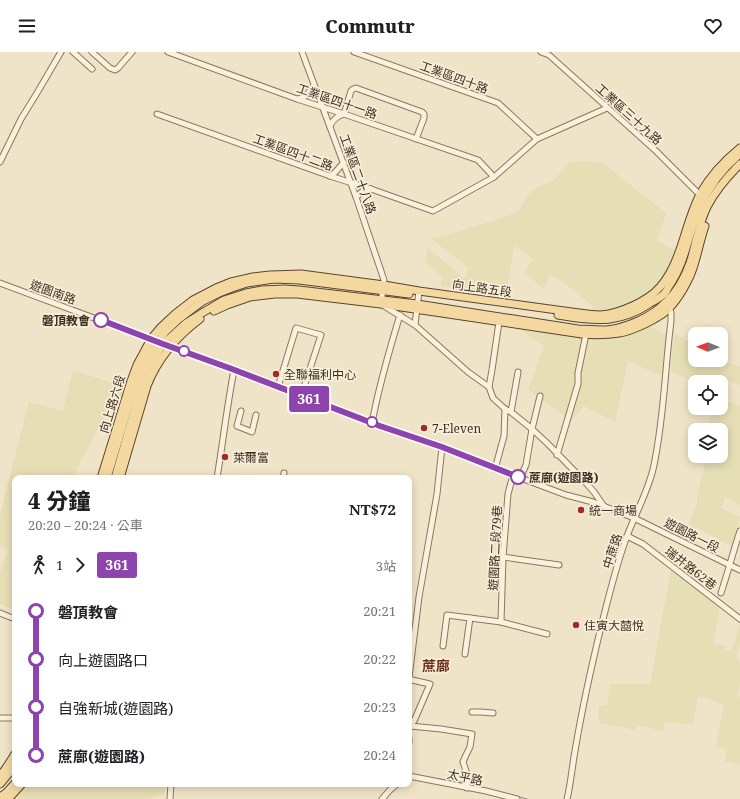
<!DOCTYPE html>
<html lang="zh-TW">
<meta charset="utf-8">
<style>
body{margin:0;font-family:"Noto Serif","Noto Sans TC",serif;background:#f2f2f2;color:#202124;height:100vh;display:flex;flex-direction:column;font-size:15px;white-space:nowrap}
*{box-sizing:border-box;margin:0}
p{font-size:13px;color:#757577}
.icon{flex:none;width:22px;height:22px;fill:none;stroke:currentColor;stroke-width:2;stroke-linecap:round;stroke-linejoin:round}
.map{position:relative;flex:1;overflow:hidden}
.sheet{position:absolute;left:12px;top:423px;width:400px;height:312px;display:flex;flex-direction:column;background:#fff;border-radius:8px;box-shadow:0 2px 10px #0003}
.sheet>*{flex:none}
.badge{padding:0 8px;border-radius:3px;font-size:14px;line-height:26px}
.needle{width:26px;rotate:271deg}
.controls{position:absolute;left:688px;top:275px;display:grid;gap:8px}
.controls a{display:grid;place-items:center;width:40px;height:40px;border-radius:8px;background:#fff;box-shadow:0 2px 10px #0003;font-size:20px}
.map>.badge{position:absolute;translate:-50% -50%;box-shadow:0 0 0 2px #fff}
.legs{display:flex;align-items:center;gap:6px;height:44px;padding:0 16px;font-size:13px}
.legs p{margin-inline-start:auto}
.overview{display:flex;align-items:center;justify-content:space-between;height:68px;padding:0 16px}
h1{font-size:22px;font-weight:800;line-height:30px}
ul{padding:0 16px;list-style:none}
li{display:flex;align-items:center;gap:14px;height:48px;font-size:15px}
li i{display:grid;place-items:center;width:6px;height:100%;margin:0 5px;background:currentColor}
li i::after{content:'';width:10px;height:10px;margin:-5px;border:3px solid;border-radius:50%;background:#fff}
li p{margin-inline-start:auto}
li:first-child i{background:linear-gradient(#0000 50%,currentColor 0)}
li:last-child i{background:linear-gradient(currentColor 50%,#0000 0)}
header{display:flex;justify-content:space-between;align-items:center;height:52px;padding:0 16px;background:#fff;font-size:18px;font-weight:800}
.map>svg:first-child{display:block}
</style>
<header><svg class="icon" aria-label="menu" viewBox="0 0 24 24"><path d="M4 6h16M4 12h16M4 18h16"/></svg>Commutr<svg class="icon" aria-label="heart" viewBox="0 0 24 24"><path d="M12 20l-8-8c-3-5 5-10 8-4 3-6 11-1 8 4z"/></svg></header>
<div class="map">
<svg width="740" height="747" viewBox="0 0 740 747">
<rect width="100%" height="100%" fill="#f0e4c8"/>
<g fill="#e6deb5">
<path d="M583 109 603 111 666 161 657 189 677 199 666 220 656 233 630 252 609 259H590L593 254 560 228 549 223 544 237 524 220 533 207 517 195H514L506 244 441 234 442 224 434 218 425 209 427 195 464 226 467 222 468 215 431 187 454 181 517 161 531 139 554 128 569 111Z"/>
<path d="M649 274 667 283 664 322 660 323 628 309 615 370 584 354 572 369 528 338 544 294 519 277 574 284 625 282Z"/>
<path d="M675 282 695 293V308H719L740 315V333L716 324 714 330H695V331L671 319 672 298Z"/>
<path d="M73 318 115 332 119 327 126 330 120 346H114L72 426H15V558L0 552V521L8 497 0 494V463L29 350 63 359Z"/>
<path d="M721 342 725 343 723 348 740 354V453L725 445 721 456 740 465 736 489 731 494 689 472 697 452V445L707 404H721V378H709L710 356H721Z"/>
<path d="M672 512 720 555 713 592 726 594 725 598 732 599 739 575H740V591L736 607 740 609V631L737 644 740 645V713L725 709 727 697 715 696 724 652 698 644 693 673 665 669 663 679 636 673V678L600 671 598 666 599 654 607 653 610 632H650Z"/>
<path d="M28 732H165L164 743 149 747H12Z"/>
</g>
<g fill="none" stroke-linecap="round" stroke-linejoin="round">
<g stroke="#6f938a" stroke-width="1">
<path d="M419 724 466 731"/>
<path d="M469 732 527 747"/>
</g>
<defs>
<g id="minor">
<path d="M73 0 92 17"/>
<path d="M92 0 110 16 115 18 118 16 132 0"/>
<path d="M168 0 297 47 344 62 478 108 494 125"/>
<path d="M302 0 356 145 384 228 381 252 415 273 450 304 468 320 489 335 493 346 505 357 511 360 532 377 548 392 587 432 594 440 603 453"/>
<path d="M354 0 498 51 537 87"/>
<path d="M541 0 549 3 656 99 700 143"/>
<path d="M298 47 306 44 314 33"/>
<path d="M157 62 330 124 371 137 433 159 494 125 537 87 607 56"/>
<path d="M330 74C333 67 337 64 344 62L351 39 353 37 356 36 422 60 424 62V66L416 87"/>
<path d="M0 110 21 67 37 41 61 0"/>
<path d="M330 124C337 121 338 115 344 111"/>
<path d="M356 145 363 139 371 137"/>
<path d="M0 231 153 288"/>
<path d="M415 273 419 239"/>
<path d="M160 291 232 317 380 374 458 401 513 423 566 443 593 450 634 466 740 518"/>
<path d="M278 335 296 276 321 283 301 344"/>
<path d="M489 335 492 318 499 270"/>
<path d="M241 359 237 374 252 380 256 363"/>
<path d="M511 360 518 320"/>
<path d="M372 371C379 334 389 299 400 263"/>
<path d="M557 403 578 332V321L586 282"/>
<path d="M495 417 504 384 505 357"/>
<path d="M217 426C223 390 227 354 234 318"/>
<path d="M283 426 284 421"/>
<path d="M520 426 526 413 532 377 540 344"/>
<path d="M627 484 643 492 740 567"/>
<path d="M503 505 559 513"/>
<path d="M721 541C728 520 733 500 740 479"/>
<path d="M0 561 15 567"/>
<path d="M501 570 503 505 508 442 513 423"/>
<path d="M443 594 447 563 470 566 501 570 547 582"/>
<path d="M465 602 470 566"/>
<path d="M472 660H480L493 661"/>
<path d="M0 666H15"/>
<path d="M410 674 441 677 472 682 470 695 466 703 463 710 466 719 467 736"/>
<path d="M409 677 410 674 414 669 430 632 412 628 409 625 419 545 437 442 442 395"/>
<path d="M409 687V691"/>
<path d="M409 724 486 739 517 747"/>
<path d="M170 747 171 732"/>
<path d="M382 747 390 738 397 732"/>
<path d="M567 747C571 731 572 715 575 699 582 657 591 616 601 575 609 544 616 513 627 484 636 460 649 438 654 413 664 366 665 316 671 269V261L669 254"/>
</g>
<g id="major">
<path d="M214 259 227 253 250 245 275 242H297L381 252 582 282C594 283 606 283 619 281 629 280 638 275 647 271 652 268 657 266 661 263 674 254 683 239 690 224 697 208 699 191 705 174"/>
<path d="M558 263C575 266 593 269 610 267 624 265 637 260 649 252 654 249 660 246 664 242 666 240 668 236 669 234 686 210 688 181 700 155 709 135 723 116 740 102"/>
<path d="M101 426 131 329 137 313 151 287 161 275 175 262 193 248 216 236 231 230 253 225 270 223 301 222 384 233 419 239 579 261C586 262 593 263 600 263 619 262 648 249 660 235 667 227 672 218 676 208 685 187 689 163 700 142 710 124 724 109 740 96"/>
<path d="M107 426 136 330 150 301 165 280 179 267 203 249 219 241 232 236 247 231 274 227 299 228 409 242"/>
<path d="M115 426 142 332 148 316 163 292 185 272 202 261 224 248 246 241 262 238 284 237 299 238 417 252 578 277C587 277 597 278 606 278 626 276 652 265 666 250 677 240 685 225 690 211 696 193 698 173 707 155 715 139 727 125 740 112"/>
<path d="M120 426 147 334C158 306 176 285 200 267"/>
<path d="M0 724 6 716 15 702"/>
<path d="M0 732 15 714"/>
<path d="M0 745 6 741 15 731"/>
<path d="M7 747 11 744 22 732"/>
</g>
</defs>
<use href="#minor" stroke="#8d765c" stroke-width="7"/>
<use href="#major" stroke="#5b4430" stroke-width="9"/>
<use href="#minor" stroke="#faf1dc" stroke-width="5"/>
<use href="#major" stroke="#f3d9a0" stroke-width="7"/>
</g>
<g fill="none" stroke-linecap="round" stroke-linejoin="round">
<defs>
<path id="line-1" d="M101 268 163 292 232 317 380 374 442 395 518 425"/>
</defs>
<use href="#line-1" stroke="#fff" stroke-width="9"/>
<use href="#line-1" stroke="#8e44ad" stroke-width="6"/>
</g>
<g fill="#fff" stroke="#8e44ad" stroke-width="2">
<circle cx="101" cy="268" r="7"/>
<circle cx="184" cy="299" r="5"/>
<circle cx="372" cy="370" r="5"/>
<circle cx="518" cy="425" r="7"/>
</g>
<g fill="#9e2a2b" stroke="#f7eed8" stroke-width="1.5">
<circle cx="276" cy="322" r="4"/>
<circle cx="424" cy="376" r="4"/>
<circle cx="225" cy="405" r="4"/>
<circle cx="581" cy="458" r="4"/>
<circle cx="576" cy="573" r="4"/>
</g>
<g text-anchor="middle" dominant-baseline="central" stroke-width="3.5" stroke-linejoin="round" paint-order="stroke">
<g font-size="12" fill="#3d2e20" stroke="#f7eed8">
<text transform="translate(454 25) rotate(20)">工業區四十路</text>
<text transform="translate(337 49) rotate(19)">工業區四十一路</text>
<text transform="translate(629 62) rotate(42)">工業區三十九路</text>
<text transform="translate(293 100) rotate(20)">工業區四十二路</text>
<text transform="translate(358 122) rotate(70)">工業區二十八路</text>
<text transform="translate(482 236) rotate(8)">向上路五段</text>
<text transform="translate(53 240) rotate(20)">遊園南路</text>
<text transform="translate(112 352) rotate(-73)">向上路六段</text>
<text transform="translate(692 483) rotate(27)">遊園路一段</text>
<text transform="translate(495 496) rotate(-87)">遊園路二段79巷</text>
<text transform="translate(612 499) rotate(-72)">中蔗路</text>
<text transform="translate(691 516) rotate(38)">瑞井路62巷</text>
<text transform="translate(465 725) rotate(12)">太平路</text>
</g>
<g font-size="12" font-weight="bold" fill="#3d2e20" stroke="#f7eed8" text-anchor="end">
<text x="90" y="268">磐頂教會</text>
<text x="529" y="425" text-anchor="start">蔗廍(遊園路)</text>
</g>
<g font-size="12" fill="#3d2e20" stroke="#f7eed8" text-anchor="start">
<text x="284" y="322">全聯福利中心</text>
<text x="432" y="376">7-Eleven</text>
<text x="233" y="405">萊爾富</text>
<text x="589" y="458">統一商場</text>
<text x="584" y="573">住寅大囍悅</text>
</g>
<g font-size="14" font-weight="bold" fill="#6b2e1e" stroke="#f7eed8">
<text x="436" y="613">蔗廍</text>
</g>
</g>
</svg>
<div class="controls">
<a><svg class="needle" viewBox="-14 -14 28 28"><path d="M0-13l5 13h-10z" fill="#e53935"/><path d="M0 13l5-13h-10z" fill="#757577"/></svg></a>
<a><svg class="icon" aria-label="locate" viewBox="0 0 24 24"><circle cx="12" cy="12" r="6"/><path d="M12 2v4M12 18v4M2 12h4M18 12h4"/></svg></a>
<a><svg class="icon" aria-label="layers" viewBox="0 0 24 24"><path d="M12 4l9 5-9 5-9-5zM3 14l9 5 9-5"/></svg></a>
</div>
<b class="badge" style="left:309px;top:347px;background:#8e44ad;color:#fff">361</b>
<section class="sheet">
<div class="overview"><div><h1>4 分鐘</h1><p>20:20 – 20:24 · 公車</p></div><b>NT$72</b></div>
<div class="legs"><svg class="icon" aria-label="walk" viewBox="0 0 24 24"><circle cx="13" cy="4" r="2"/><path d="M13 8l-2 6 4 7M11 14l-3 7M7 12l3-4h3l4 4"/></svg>1<svg class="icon" aria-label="forward" viewBox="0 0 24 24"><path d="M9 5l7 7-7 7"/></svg><b class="badge" style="background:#8e44ad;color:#fff">361</b><p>3站</p></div>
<ul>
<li><i style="color:#8e44ad"></i><b>磐頂教會</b><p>20:21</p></li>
<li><i style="color:#8e44ad"></i><span>向上遊園路口</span><p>20:22</p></li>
<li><i style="color:#8e44ad"></i><span>自強新城(遊園路)</span><p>20:23</p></li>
<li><i style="color:#8e44ad"></i><b>蔗廍(遊園路)</b><p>20:24</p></li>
</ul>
</section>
</div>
